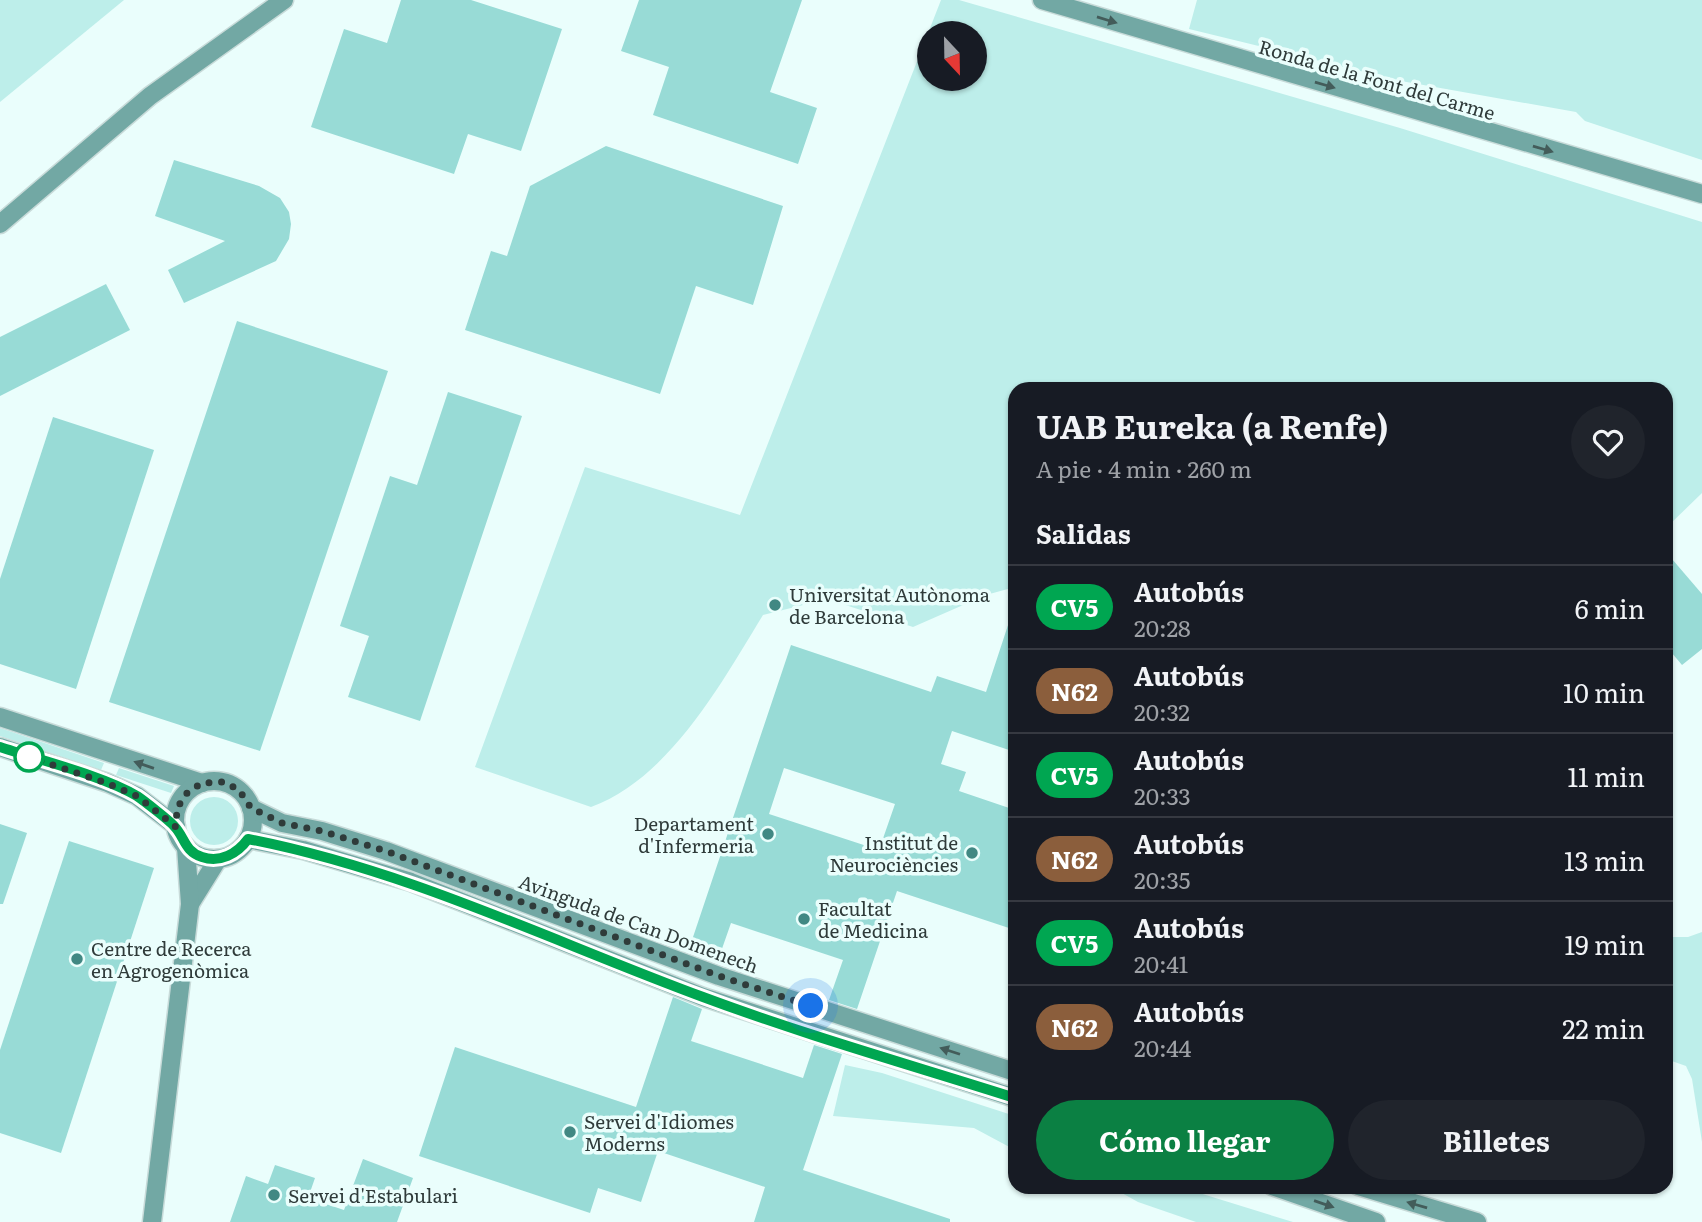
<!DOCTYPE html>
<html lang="es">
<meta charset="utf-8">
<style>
body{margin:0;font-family:Literata,serif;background:#20242c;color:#f1f3f6;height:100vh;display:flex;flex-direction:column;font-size:26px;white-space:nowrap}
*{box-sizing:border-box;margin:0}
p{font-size:23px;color:#9ea1a6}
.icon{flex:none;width:38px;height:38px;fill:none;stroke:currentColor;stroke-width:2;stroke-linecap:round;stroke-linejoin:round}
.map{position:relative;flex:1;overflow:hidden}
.side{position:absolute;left:1008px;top:382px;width:665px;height:812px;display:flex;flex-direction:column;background:#171b24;border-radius:21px;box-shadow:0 2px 5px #0004}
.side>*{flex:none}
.badge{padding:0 14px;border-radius:23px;font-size:24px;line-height:46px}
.needle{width:46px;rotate:158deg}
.tools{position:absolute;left:917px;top:21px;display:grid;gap:14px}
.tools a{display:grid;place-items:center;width:70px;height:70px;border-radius:50%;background:#171b24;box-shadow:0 2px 5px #0004;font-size:35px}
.you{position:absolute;width:35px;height:35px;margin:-18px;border:5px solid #fff;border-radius:50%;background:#1a73e8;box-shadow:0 0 0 10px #1a73e833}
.map>.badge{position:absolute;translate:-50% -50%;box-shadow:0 0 0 4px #fff}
h2{padding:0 28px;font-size:26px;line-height:63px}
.round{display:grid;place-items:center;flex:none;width:74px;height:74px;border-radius:37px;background:#20242c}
.overview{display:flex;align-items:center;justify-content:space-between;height:119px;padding:0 28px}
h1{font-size:33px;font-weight:700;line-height:52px}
.button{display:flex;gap:14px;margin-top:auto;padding:14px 28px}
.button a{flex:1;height:80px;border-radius:42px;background:#0b8043;color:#fff;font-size:28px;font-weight:700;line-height:80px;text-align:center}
.button a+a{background:#20242c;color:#f1f3f6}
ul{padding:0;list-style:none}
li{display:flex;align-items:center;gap:21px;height:84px;padding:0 28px;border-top:2px solid #363941}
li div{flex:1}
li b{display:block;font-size:26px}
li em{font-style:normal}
li .badge{min-width:77px;font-weight:700;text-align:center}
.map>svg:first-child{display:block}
</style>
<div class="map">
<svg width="1702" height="1222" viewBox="0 0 1702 1222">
<rect width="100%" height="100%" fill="#eafefc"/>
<g fill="#bdeeea" fill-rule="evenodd">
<path d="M0 0H124L0 102Z"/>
<path d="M941 0H959L1400 128 1702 222V493L1666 528V388H1015V587L986 595 913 627 827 599 763 615C722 682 669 779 591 807L475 767 585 467 740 515ZM929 33H975V79H929Z"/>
<path d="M1197 0H1702V160L1585 121 1576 112 1401 81 1189 29Z"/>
<path d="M0 728 104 763 101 770 0 736Z"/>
<path d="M119 768 174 786 171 793 116 775Z"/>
<circle cx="214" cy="821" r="24"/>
<path d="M1702 932V1142L1692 1079 1686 1066 1666 1059V937H1688Z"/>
<path d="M845 1065 882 1073 1015 1116V1150L974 1128 833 1116Z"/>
<path d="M1111 1187H1180L1293 1222H1196L1138 1202Z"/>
</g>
<g fill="#98dbd6" fill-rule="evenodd">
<path d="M401 0H471L562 29 521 151 468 134 454 174 311 127 344 29 387 43Z"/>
<path d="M639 0H802L770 92 817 108 798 164 653 115 669 67 621 51Z"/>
<path d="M606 146 783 206 753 305 696 286 660 394 465 330 491 251 507 256 530 186Z"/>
<path d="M174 160 259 186 280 198 289 212 291 224 289 239 276 261 184 303 168 270 225 241 155 216Z"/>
<path d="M106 284 130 330 0 396V337Z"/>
<path d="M237 321 388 371 260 751 109 702Z"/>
<path d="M448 392 522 416 420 721 348 697 369 636 340 626 390 476 417 485Z"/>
<path d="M53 417 154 450 76 689 0 664V579Z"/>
<path d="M1666 552 1702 594V649L1682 665 1666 646Z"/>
<path d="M1012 613 1015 614V752L952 731 941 764 966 772 959 791 1015 810V930L897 891 857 1009 829 1000 843 960 731 923 717 963 688 952 791 645 931 692 937 676 986 692ZM784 768 895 804 879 850 769 814Z"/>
<path d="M0 824 27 833 3 904H0Z"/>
<path d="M69 841 154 868 61 1153 0 1133V1050Z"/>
<path d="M673 997 702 1009 691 1041 803 1078 814 1045 842 1054 803 1170 950 1219V1222H754L765 1187 658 1151 641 1202 598 1188 590 1213 419 1156 455 1047 636 1107Z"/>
<path d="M363 1159 413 1178 397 1222H230L246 1176 268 1184 275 1165 315 1178 308 1198 344 1210Z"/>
</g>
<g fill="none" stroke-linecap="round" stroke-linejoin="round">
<defs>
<g id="minor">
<path d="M1042 0 1702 194"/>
<path d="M0 224 150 96 284 0"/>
<path d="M0 717 202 783"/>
<path d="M0 747 108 783 137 796 176 826"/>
<circle cx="214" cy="820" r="39"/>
<path d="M251 808 282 823 322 831 386 851 719 976 1015 1072"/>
<path d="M248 839 303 850 411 882 703 997 1015 1098"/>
<path d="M190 904 218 859"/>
<path d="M1272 1186 1376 1222"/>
<path d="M1358 1186 1477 1222"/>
<path d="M152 1222 190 904 186 847"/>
</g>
</defs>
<use href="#minor" stroke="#c8dbd9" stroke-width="21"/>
<use href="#minor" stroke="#72a8a4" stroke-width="18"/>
</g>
<defs><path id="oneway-solid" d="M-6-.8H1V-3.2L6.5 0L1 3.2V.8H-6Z" transform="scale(1.75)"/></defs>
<g fill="#435c5a">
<use href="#oneway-solid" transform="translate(1107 20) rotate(17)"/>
<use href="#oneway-solid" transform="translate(1325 85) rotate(16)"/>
<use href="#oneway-solid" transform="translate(1543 149) rotate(16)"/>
<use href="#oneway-solid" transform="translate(144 765) rotate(-161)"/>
<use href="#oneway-solid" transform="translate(950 1051) rotate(-162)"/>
<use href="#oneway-solid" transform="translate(1324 1204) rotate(19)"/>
<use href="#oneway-solid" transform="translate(1417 1205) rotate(-164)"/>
</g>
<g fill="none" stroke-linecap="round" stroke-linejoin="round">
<defs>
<path id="line" d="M0 747C39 760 104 776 137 796 143 800 170 821 174 826 185 837 184 851 202 857 220 863 237 854 248 839 408 870 551 941 703 997 805 1035 911 1065 1015 1098"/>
</defs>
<use href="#line" stroke="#fff" stroke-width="16"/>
<use href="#line" stroke="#00a651" stroke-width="10"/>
<path stroke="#2f3b3a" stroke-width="7" stroke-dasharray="0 12.6" d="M29 757 107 783 137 796 176 827 177 808 187 793 202 783 224 782 239 790 251 808 282 823 322 831 386 851 719 976 811 1006"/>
</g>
<g fill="#418883" stroke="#eafefc" stroke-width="2.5">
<circle cx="775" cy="605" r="7"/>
<circle cx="768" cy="834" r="7"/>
<circle cx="972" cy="853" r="7"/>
<circle cx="804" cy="919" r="7"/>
<circle cx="77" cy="959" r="7"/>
<circle cx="570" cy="1132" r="7"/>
<circle cx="274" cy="1195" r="7"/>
</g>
<circle fill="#fff" stroke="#00a651" stroke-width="3.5" cx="29" cy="757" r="14"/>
<g text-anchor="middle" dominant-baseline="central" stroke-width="7" stroke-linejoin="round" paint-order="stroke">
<g font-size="19" fill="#2f3b3a" stroke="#eafefc">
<text transform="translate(1377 79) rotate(16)">Ronda de la Font del Carme</text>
<text transform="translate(639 923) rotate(20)">Avinguda de Can Domenech</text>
</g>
<g font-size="19" fill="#2f3b3a" stroke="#eafefc" text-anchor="start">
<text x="789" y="594">Universitat Autònoma<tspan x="789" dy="22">de Barcelona</tspan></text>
<text x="754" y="823" text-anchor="end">Departament<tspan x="754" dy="22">d'Infermeria</tspan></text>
<text x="958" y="842" text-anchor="end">Institut de<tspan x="958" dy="22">Neurociències</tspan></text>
<text x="818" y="908">Facultat<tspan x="818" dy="22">de Medicina</tspan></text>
<text x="91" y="948">Centre de Recerca<tspan x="91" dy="22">en Agrogenòmica</tspan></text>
<text x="584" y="1121">Servei d'Idiomes<tspan x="584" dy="22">Moderns</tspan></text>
<text x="288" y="1195">Servei d'Estabulari</text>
</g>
</g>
</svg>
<div class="tools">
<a><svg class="needle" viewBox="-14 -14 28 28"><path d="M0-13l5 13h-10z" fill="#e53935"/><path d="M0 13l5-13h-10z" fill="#9ea1a6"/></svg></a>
</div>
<div class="you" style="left:811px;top:1006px"></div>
<section class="side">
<div class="overview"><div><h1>UAB Eureka (a Renfe)</h1><p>A pie · 4 min · 260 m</p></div><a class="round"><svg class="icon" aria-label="heart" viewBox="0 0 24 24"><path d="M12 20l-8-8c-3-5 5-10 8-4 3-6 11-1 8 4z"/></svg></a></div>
<h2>Salidas</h2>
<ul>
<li><span class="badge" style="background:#00a651;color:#fff">CV5</span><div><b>Autobús</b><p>20:28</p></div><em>6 min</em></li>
<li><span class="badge" style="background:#8b5e3c;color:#fff">N62</span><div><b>Autobús</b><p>20:32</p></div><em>10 min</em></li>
<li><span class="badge" style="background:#00a651;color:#fff">CV5</span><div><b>Autobús</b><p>20:33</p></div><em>11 min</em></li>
<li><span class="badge" style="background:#8b5e3c;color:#fff">N62</span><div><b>Autobús</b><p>20:35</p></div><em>13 min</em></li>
<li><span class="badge" style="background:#00a651;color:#fff">CV5</span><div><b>Autobús</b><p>20:41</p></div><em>19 min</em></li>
<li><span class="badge" style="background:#8b5e3c;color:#fff">N62</span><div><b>Autobús</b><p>20:44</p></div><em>22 min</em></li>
</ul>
<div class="button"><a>Cómo llegar</a><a>Billetes</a></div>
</section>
</div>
